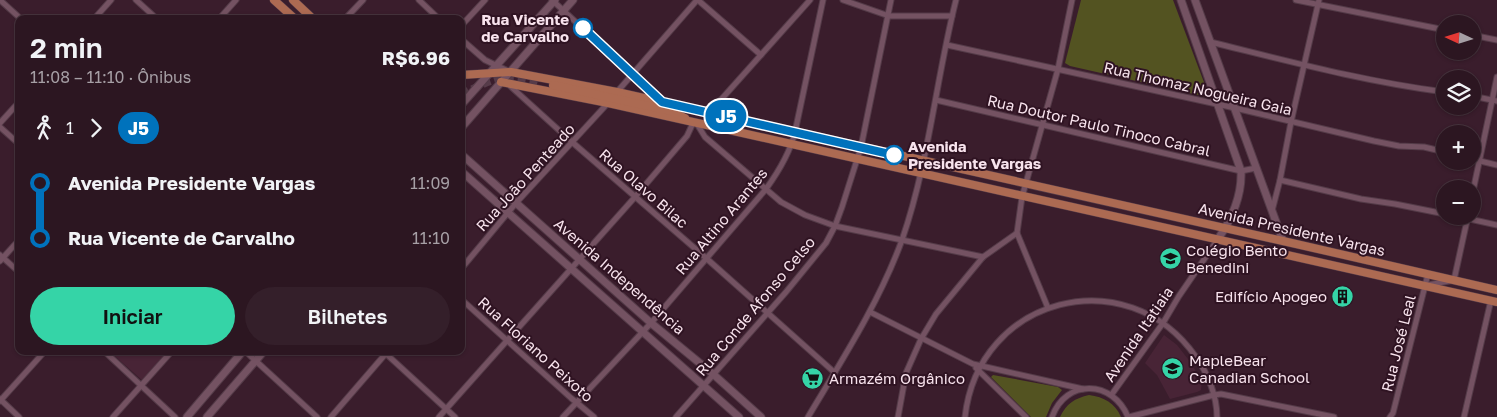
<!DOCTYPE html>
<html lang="pt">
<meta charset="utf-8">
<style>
body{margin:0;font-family:"Golos Text",sans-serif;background:#341f2a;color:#f1f3f6;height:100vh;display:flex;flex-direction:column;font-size:19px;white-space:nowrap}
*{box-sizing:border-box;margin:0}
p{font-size:16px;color:#a69fa5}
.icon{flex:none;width:28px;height:28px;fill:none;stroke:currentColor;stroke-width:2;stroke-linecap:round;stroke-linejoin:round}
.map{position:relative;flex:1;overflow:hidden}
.sheet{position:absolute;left:15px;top:15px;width:450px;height:340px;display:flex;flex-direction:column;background:#2c1621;border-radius:10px;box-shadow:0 1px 4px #0004,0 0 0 1px #48353f}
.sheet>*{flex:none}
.badge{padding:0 10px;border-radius:16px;font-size:18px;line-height:32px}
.needle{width:32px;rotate:274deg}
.fabs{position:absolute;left:1436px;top:15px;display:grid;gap:10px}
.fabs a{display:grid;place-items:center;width:45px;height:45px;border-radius:50%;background:#2c1621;box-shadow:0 1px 4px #0004,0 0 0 1px #48353f;font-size:25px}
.map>.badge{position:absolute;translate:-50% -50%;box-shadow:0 0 0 2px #fff}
.legs{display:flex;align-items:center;gap:8px;height:55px;padding:0 15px;font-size:16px}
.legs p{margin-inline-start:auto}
.headline{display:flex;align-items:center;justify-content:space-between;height:85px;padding:0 15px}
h1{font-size:28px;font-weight:600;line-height:38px}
.action{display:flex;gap:10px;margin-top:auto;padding:10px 15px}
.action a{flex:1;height:58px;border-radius:30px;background:#35d4a7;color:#111;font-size:20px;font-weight:600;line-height:58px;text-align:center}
.action a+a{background:#341f2a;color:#f1f3f6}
ul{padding:0 15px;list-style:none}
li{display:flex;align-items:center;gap:18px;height:55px;font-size:19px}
li i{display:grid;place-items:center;width:8px;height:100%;margin:0 6px;background:currentColor}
li i::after{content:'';width:12px;height:12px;margin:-6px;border:4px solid;border-radius:50%;background:#2c1621}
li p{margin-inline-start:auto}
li:first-child i{background:linear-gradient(#0000 50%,currentColor 0)}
li:last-child i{background:linear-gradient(currentColor 50%,#0000 0)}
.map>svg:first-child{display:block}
</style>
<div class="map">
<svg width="1497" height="417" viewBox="0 0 1497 417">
<rect width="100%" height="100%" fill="#3a1d2c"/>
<g fill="#482436">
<path d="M1164 335 1177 345 1191 363 1202 382 1201 390 1197 392 1170 399 1157 375 1145 363Z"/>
<path d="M109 351H168L142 380Z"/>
</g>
<g fill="#535321">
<path d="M1081 0H1173L1208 93 1207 97 1070 66 1065 63Z"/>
<path d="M993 375 1058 387 1062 390 1052 403 1046 417H1031L991 377Z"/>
<path d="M1089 395C1104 397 1115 403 1121 417H1060C1066 404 1075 398 1089 395Z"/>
</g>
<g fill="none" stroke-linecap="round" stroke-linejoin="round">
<path stroke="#563b49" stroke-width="8" stroke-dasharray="8 4" stroke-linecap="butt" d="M461 94C475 89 487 80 502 78 515 76 529 80 541 83"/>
<defs>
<g id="street">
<path d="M0 0 21 19"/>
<path d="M136 0 157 19"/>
<path d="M419 0 439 19"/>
<path d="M552 0 662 102"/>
<path d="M698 0 761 55"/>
<path d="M843 0 889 16H952"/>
<path d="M1296 0 1445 30"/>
<path d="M94 19 111 0"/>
<path d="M219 19 236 0"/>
<path d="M345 19 363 0"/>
<path d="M461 26 485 0"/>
<path d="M1472 35 1497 40"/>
<path d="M461 39 485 60 508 71"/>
<path d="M1210 42C1288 61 1366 82 1445 92"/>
<path d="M947 45 1235 108 1374 141 1399 146 1424 147 1445 152"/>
<path d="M508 84 572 142 706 258 834 372"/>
<path d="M617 92 697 0"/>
<path d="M1472 96 1497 101"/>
<path d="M936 100 1241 171 1256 168"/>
<path d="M710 112 810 0"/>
<path d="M0 123 19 102"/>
<path d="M697 124 705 137 781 202 805 215 835 226 983 257"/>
<path d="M0 127 19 144"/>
<path d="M1472 159 1497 165"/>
<path d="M1280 180 1361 199 1395 204 1445 214"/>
<path d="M1472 196 1497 77"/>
<path d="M1272 211 1280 180 1291 122 1319 0"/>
<path d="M1456 216 1497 225"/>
<path d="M0 255 19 272"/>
<path d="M0 261 19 240"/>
<path d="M461 269 516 203 608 103"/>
<path d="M1428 285 1454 280 1468 216"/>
<path d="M461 299 571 398 594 417"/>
<path d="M1048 308 1017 233 1022 197 1058 69 1072 0"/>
<path d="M870 312 973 364 1083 389"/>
<path d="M104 351 175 417"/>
<path d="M245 351 317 417"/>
<path d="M383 351 455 417"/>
<path d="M976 368 1026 417"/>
<path d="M1112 394 1163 323 1179 296 1218 239"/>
<path d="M0 399 19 417"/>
<path d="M0 401 45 351"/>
<path d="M113 417 172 351"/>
<path d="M331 417 388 351"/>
<path d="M439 417 635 197 687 136 693 123"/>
<path d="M563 417 651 323 766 189C779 171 790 153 795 132L823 0"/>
<path d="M676 417 786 292 826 243 835 226 842 207 861 147 891 0"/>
<path d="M808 417C842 360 879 303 902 240 929 162 936 79 956 0"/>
<path d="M898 417 906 373 921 339 936 314 983 257 1017 233"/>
<path d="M965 417C978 297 1127 258 1196 357 1208 374 1217 396 1217 417"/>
<path d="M1052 417C1066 378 1113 380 1128 417"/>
<path d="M1129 417 1214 395 1221 394 1334 417"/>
<path d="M1390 417 1393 413 1428 274"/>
<path d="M1464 417 1491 300"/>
</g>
<g id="secondary">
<path d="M1181 0 1241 171C1242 195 1231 220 1218 239"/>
<path d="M1195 0 1283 241"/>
<path d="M461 105 555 0"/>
<path d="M461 128 573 0"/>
<path d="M461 154 651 323 713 374 761 417"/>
<path d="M461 171 739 417"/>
<path d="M187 417 243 351"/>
<path d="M207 417 264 351"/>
</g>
<g id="primary">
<path d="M274 0 295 19"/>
<path d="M293 0 313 19"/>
<path d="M461 75 511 72 617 92 1283 241 1497 290"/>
<path d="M501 82 608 103 1497 302"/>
<path d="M553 85 671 111 685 118"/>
</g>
</defs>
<use href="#street" stroke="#543b48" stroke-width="7"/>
<use href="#secondary" stroke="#543b48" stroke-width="9"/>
<use href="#primary" stroke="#543b48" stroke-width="9"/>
<use href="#street" stroke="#745262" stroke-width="5"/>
<use href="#secondary" stroke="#745262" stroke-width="7"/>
<use href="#primary" stroke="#ac6a52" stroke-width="8"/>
</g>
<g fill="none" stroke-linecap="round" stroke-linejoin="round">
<defs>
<path id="line-1" d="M583 28 662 102 894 155"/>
</defs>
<use href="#line-1" stroke="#fff" stroke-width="11"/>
<use href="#line-1" stroke="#0072bc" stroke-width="8"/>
</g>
<defs>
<symbol id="school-disc" viewBox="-11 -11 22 22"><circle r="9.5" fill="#35d4a7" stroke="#2f1322"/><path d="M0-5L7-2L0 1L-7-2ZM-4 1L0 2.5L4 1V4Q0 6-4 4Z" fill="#111"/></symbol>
<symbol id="building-disc" viewBox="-11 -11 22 22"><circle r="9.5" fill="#35d4a7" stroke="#2f1322"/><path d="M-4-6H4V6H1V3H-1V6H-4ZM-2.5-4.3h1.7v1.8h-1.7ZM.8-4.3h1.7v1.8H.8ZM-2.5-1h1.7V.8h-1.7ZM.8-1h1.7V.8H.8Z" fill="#111"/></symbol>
<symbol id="supermarket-disc" viewBox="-11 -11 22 22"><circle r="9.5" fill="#35d4a7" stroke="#2f1322"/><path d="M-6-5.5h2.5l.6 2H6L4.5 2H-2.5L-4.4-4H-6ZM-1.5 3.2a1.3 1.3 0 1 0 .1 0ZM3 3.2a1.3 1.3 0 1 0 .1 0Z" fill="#111"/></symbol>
</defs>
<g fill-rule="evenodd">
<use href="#school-disc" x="1158" y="246" width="25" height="25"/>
<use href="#building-disc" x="1330" y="284" width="25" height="25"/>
<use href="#school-disc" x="1160" y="356" width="25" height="25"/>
<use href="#supermarket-disc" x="800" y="366" width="25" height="25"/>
</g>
<g fill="#fff" stroke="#0072bc" stroke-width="2.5">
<circle cx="583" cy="28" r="9"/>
<circle cx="894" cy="155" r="9"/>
</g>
<g text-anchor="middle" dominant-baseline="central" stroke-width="4" stroke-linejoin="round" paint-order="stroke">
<g font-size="15" font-weight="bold" fill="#f8e3ed" stroke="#2f1322" text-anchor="end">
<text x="569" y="19">Rua Vicente<tspan x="569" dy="17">de Carvalho</tspan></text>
<text x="908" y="146" text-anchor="start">Avenida<tspan x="908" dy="17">Presidente Vargas</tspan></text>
</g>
<g font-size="15" fill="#f8e3ed" stroke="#2f1322">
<text transform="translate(1198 88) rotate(13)">Rua Thomaz Nogueira Gaia</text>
<text transform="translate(1099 125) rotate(13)">Rua Doutor Paulo Tinoco Cabral</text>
<text transform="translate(525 177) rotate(-48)">Rua João Penteado</text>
<text transform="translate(644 188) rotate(41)">Rua Olavo Bilac</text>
<text transform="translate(721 221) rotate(-50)">Rua Altino Arantes</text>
<text transform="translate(1292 229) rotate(13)">Avenida Presidente Vargas</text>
<text transform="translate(620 276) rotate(41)">Avenida Independência</text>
<text transform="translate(755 306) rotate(-50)">Rua Conde Afonso Celso</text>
<text transform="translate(1138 334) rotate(-56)">Avenida Itatiaia</text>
<text transform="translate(1398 343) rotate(-76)">Rua José Leal</text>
<text transform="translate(536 349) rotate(42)">Rua Floriano Peixoto</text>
</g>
<g font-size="15" fill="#f8e3ed" stroke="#2f1322" text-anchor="start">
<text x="1186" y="250">Colégio Bento<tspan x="1186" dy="17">Benedini</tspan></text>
<text x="1327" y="296" text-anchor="end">Edifício Apogeo</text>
<text x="1189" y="360">MapleBear<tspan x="1189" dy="17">Canadian School</tspan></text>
<text x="829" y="378">Armazém Orgânico</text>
</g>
</g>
</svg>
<div class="fabs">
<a><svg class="needle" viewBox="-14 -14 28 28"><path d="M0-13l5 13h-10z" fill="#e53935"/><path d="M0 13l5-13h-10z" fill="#a69fa5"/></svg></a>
<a><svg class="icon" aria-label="layers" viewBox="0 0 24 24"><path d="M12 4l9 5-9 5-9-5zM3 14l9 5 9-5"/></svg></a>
<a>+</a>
<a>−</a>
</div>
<b class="badge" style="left:726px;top:116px;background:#0072bc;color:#fff">J5</b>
<section class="sheet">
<div class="headline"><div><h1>2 min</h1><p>11:08 – 11:10 · Ônibus</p></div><b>R$6.96</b></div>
<div class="legs"><svg class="icon" aria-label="walk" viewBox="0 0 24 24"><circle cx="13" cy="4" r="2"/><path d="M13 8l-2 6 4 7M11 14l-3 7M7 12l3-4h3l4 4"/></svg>1<svg class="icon" aria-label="forward" viewBox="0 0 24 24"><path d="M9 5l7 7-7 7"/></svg><b class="badge" style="background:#0072bc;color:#fff">J5</b></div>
<ul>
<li><i style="color:#0072bc"></i><b>Avenida Presidente Vargas</b><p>11:09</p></li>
<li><i style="color:#0072bc"></i><b>Rua Vicente de Carvalho</b><p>11:10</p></li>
</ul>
<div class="action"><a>Iniciar</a><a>Bilhetes</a></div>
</section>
</div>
